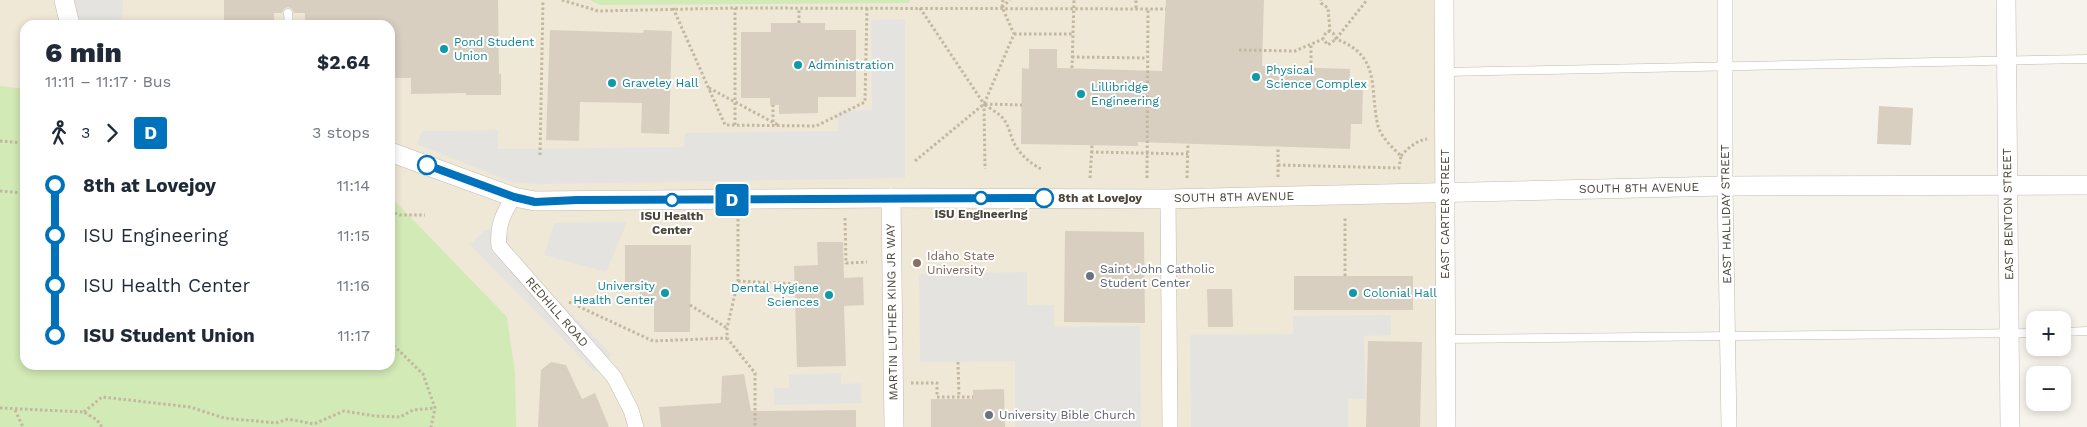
<!DOCTYPE html>
<meta charset="utf-8">
<style>
body{margin:0;font-family:"Work Sans",sans-serif;background:#f2f2f3;color:#1f2937;height:100vh;display:flex;flex-direction:column;font-size:19px;white-space:nowrap}
*{box-sizing:border-box;margin:0}
p{font-size:16px;color:#747a83}
.icon{flex:none;width:28px;height:28px;fill:none;stroke:currentColor;stroke-width:2;stroke-linecap:round;stroke-linejoin:round}
.map{position:relative;flex:1;overflow:hidden}
.sheet{position:absolute;left:20px;top:20px;width:375px;height:350px;display:flex;flex-direction:column;background:#fff;border-radius:15px;box-shadow:0 2px 8px #0003}
.sheet>*{flex:none}
.badge{padding:0 10px;border-radius:4px;font-size:18px;line-height:32px}
.controls{position:absolute;left:2026px;top:311px;display:grid;gap:10px}
.controls a{display:grid;place-items:center;width:45px;height:45px;border-radius:10px;background:#fff;box-shadow:0 2px 8px #0003;font-size:25px}
.map>.badge{position:absolute;translate:-50% -50%;box-shadow:0 0 0 2px #fff}
.legs{display:flex;align-items:center;gap:8px;height:55px;padding:0 25px;font-size:16px}
.legs p{margin-inline-start:auto}
.head{display:flex;align-items:center;justify-content:space-between;height:85px;padding:0 25px}
h1{font-size:28px;font-weight:800;line-height:38px}
ul{padding:0 25px;list-style:none}
li{display:flex;align-items:center;gap:18px;height:50px;font-size:19px}
li i{display:grid;place-items:center;width:8px;height:100%;margin:0 6px;background:currentColor}
li i::after{content:'';width:12px;height:12px;margin:-6px;border:4px solid;border-radius:50%;background:#fff}
li p{margin-inline-start:auto}
li:first-child i{background:linear-gradient(#0000 50%,currentColor 0)}
li:last-child i{background:linear-gradient(currentColor 50%,#0000 0)}
.map>svg:first-child{display:block}
</style>
<div class="map">
<svg width="2087" height="427" viewBox="0 0 2087 427">
<rect width="100%" height="100%" fill="#f6f3ec"/>
<path fill="#efe8d6" fill-rule="evenodd" d="M0 0H1444L1446 427H0ZM25 25H390V365H25Z"/>
<g fill="#d2eab5">
<path d="M590 0H910L909 3 600 5Z"/>
<path d="M0 86 25 89V365H390V196L507 317 515 373 516 427H0Z"/>
</g>
<g fill="#e5e3e0">
<path d="M74 0H123L122 22 73 21Z"/>
<path d="M905 19V178L537 184 511 182 417 144 422 131 498 130V149L684 147 685 133 838 131V111L872 110 871 20Z"/>
<path d="M627 222 606 272 544 255 554 223Z"/>
<path d="M485 230H508V249L612 355 595 372 470 245Z"/>
<path d="M1027 272V305H1054V327L1140 326 1141 427H1015V361L920 362 919 274Z"/>
<path d="M1391 315V335L1364 336 1365 399H1348V427H1191L1190 335 1293 334V316Z"/>
<path d="M841 373V384L861 383 862 403 774 405V388H789V375Z"/>
</g>
<g fill="#d8cfc1">
<path d="M224 0H498L499 74H501V95H466V93L411 94V78H390V25H305V13H294L292 9 288 7 284 9 282 13H274V25H224Z"/>
<path d="M1166 0H1264L1262 66 1350 69V85H1363L1362 124H1351L1350 149 1138 142V146L1021 144 1022 68 1029 69V49H1057V68L1162 71Z"/>
<path d="M771 23H825V30H856V97H818V113L779 114V105H770V98H741V32H771Z"/>
<path d="M550 30 643 33 644 30 672 31 669 134 641 133 642 103 580 102 579 141 546 140Z"/>
<path d="M1879 106 1913 108 1911 145 1877 144Z"/>
<path d="M1065 231 1144 232 1145 323 1064 322Z"/>
<path d="M817 242H843L844 278 863 277 864 305 844 306 846 366 797 367 794 266 818 265Z"/>
<path d="M625 245H691L690 332H654V300L640 299V286H625Z"/>
<rect x="1294" y="276" width="119" height="34"/>
<path d="M1207 289H1232L1233 327H1208Z"/>
<path d="M1368 341 1422 342 1420 427H1366Z"/>
<path d="M551 362 566 365 582 399 595 393 609 427H538L541 370Z"/>
<path d="M744 374 751 411 856 410V427H661L659 407 721 403 722 376Z"/>
<path d="M1004 389 1005 427H931V399H973V390Z"/>
</g>
<g fill="none" stroke-linecap="round" stroke-linejoin="round">
<defs>
<g id="service">
<path d="M288 13 289 25"/>
<path d="M1445 72 2087 59"/>
<path d="M2062 332 2087 331"/>
<path d="M1446 339 2035 333"/>
</g>
<g id="minor">
<path d="M1725 0V186L1729 427"/>
<path d="M514 197C503 213 497 226 499 246L614 377 631 410 636 427"/>
<path d="M1168 199 1170 427"/>
</g>
<g id="tertiary">
<path d="M64 0 70 25"/>
<path d="M1444 0 1446 427"/>
<path d="M2006 0 2010 427"/>
<path d="M390 152 514 197 535 201 891 198 1168 199 1725 186 2087 185"/>
<path d="M891 198 894 427"/>
</g>
</defs>
<use href="#service" stroke="#c2bbae" stroke-width="9"/>
<use href="#minor" stroke="#c2bbae" stroke-width="16"/>
<use href="#tertiary" stroke="#c2bbae" stroke-width="20"/>
<g stroke="#c4b79f" stroke-width="3" stroke-dasharray="2.5 2.5" stroke-linecap="butt">
<path d="M562 0 598 11 735 8 1166 9"/>
<path d="M1002 7 1010 0"/>
<path d="M673 8 725 125 816 126 865 102 867 8"/>
<path d="M920 8 984 104 985 169"/>
<path d="M1136 8V0"/>
<path d="M799 23V8"/>
<path d="M1330 31 1326 32 1323 39 1328 45 1336 39 1367 0"/>
<path d="M1014 34H1073"/>
<path d="M1239 50 1295 51 1323 39"/>
<path d="M1072 57 1147 58"/>
<path d="M1072 68 1074 0"/>
<path d="M1311 68V44"/>
<path d="M709 88 778 125"/>
<path d="M985 104 1022 105"/>
<path d="M985 105C990 108 996 112 1001 116 1008 123 1010 133 1013 141 1019 154 1030 163 1041 169"/>
<path d="M773 122V105"/>
<path d="M735 125V8"/>
<path d="M0 141 25 143"/>
<path d="M1091 152 1188 154"/>
<path d="M540 155 543 0"/>
<path d="M1401 156C1409 147 1416 141 1427 139"/>
<path d="M915 161 984 104 1014 34 1002 7 1003 0"/>
<path d="M1278 165 1399 168 1401 156C1393 148 1381 137 1378 126 1369 88 1382 56 1336 39L1333 33 1330 31 1328 8 1321 3V0"/>
<path d="M1278 177V147"/>
<path d="M1090 178 1092 145"/>
<path d="M1147 178 1148 8"/>
<path d="M1187 178 1188 143"/>
<path d="M0 191 25 193"/>
<path d="M390 211 400 215H425"/>
<path d="M845 218 846 263 867 262"/>
<path d="M738 219V281L727 328V338L755 373V427"/>
<path d="M1345 276V216"/>
<path d="M738 281 795 284"/>
<path d="M569 302 653 341 727 338"/>
<path d="M690 305 727 328"/>
<path d="M390 342 423 374 435 408 431 427"/>
<path d="M958 362 959 397"/>
<path d="M911 383H937V397H973"/>
<path d="M0 408 84 412 97 420 102 427"/>
<path d="M15 410 23 427"/>
<path d="M84 412 102 397 190 407 224 418 276 423 288 419 314 424 344 411 375 416 400 417 413 410 435 408"/>
</g>
<use href="#service" stroke="#fff" stroke-width="8"/>
<use href="#minor" stroke="#fff" stroke-width="15"/>
<use href="#tertiary" stroke="#fff" stroke-width="19"/>
</g>
<g fill="none" stroke-linecap="round" stroke-linejoin="round">
<defs>
<path id="line-1" d="M427 165 514 197 535 202 577 200 1044 198"/>
</defs>
<use href="#line-1" stroke="#fff" stroke-width="11"/>
<use href="#line-1" stroke="#0072bc" stroke-width="8"/>
</g>
<g fill="#0f9aa8" stroke="#fff" stroke-width="2">
<circle cx="444" cy="49" r="5"/>
<circle cx="798" cy="65" r="5"/>
<circle cx="1256" cy="77" r="5"/>
<circle cx="612" cy="83" r="5"/>
<circle cx="1081" cy="94" r="5"/>
<circle cx="665" cy="293" r="5"/>
<circle cx="1353" cy="293" r="5"/>
<circle cx="829" cy="295" r="5"/>
</g>
<g fill="#fff" stroke="#0072bc" stroke-width="2.5">
<circle cx="427" cy="165" r="9"/>
<circle cx="981" cy="198" r="6"/>
<circle cx="1044" cy="198" r="9"/>
<circle cx="672" cy="200" r="6"/>
</g>
<circle fill="#8d6e63" stroke="#fff" stroke-width="2" cx="917" cy="263" r="5"/>
<g fill="#6b7280" stroke="#fff" stroke-width="2">
<circle cx="1090" cy="276" r="5"/>
<circle cx="989" cy="415" r="5"/>
</g>
<g text-anchor="middle" dominant-baseline="central" stroke-width="4" stroke-linejoin="round" paint-order="stroke">
<g font-size="12" fill="#0d838f" stroke="#fff" text-anchor="start">
<text x="454" y="42">Pond Student<tspan x="454" dy="14">Union</tspan></text>
<text x="808" y="65">Administration</text>
<text x="1266" y="70">Physical<tspan x="1266" dy="14">Science Complex</tspan></text>
<text x="622" y="83">Graveley Hall</text>
<text x="1091" y="87">Lillibridge<tspan x="1091" dy="14">Engineering</tspan></text>
<text x="655" y="286" text-anchor="end">University<tspan x="655" dy="14">Health Center</tspan></text>
<text x="819" y="288" text-anchor="end">Dental Hygiene<tspan x="819" dy="14">Sciences</tspan></text>
<text x="1363" y="293">Colonial Hall</text>
</g>
<g font-size="12" fill="#4b4439" stroke="#fff">
<text transform="translate(1639 188) rotate(-1)">SOUTH 8TH AVENUE</text>
<text transform="translate(1234 197) rotate(-1)">SOUTH 8TH AVENUE</text>
<text transform="translate(1445 214) rotate(-90)">EAST CARTER STREET</text>
<text transform="translate(1726 214) rotate(-91)">EAST HALLIDAY STREET</text>
<text transform="translate(2008 214) rotate(-91)">EAST BENTON STREET</text>
<text transform="translate(557 312) rotate(49)">REDHILL ROAD</text>
<text transform="translate(892 312) rotate(-91)">MARTIN LUTHER KING JR WAY</text>
</g>
<g font-size="12" font-weight="bold" fill="#4b4439" stroke="#fff">
<text x="1058" y="198" text-anchor="start">8th at Lovejoy</text>
<text x="981" y="214">ISU Engineering</text>
<text x="672" y="216">ISU Health<tspan x="672" dy="14">Center</tspan></text>
</g>
<g font-size="12" fill="#785e54" stroke="#fff" text-anchor="start">
<text x="927" y="256">Idaho State<tspan x="927" dy="14">University</tspan></text>
</g>
<g font-size="12" fill="#5b616d" stroke="#fff" text-anchor="start">
<text x="1100" y="269">Saint John Catholic<tspan x="1100" dy="14">Student Center</tspan></text>
<text x="999" y="415">University Bible Church</text>
</g>
</g>
</svg>
<div class="controls">
<a>+</a>
<a>−</a>
</div>
<b class="badge" style="left:732px;top:200px;background:#0072bc;color:#fff">D</b>
<section class="sheet">
<div class="head"><div><h1>6 min</h1><p>11:11 – 11:17 · Bus</p></div><b>$2.64</b></div>
<div class="legs"><svg class="icon" aria-label="walk" viewBox="0 0 24 24"><circle cx="13" cy="4" r="2"/><path d="M13 8l-2 6 4 7M11 14l-3 7M7 12l3-4h3l4 4"/></svg>3<svg class="icon" aria-label="forward" viewBox="0 0 24 24"><path d="M9 5l7 7-7 7"/></svg><b class="badge" style="background:#0072bc;color:#fff">D</b><p>3 stops</p></div>
<ul>
<li><i style="color:#0072bc"></i><b>8th at Lovejoy</b><p>11:14</p></li>
<li><i style="color:#0072bc"></i><span>ISU Engineering</span><p>11:15</p></li>
<li><i style="color:#0072bc"></i><span>ISU Health Center</span><p>11:16</p></li>
<li><i style="color:#0072bc"></i><b>ISU Student Union</b><p>11:17</p></li>
</ul>
</section>
</div>
